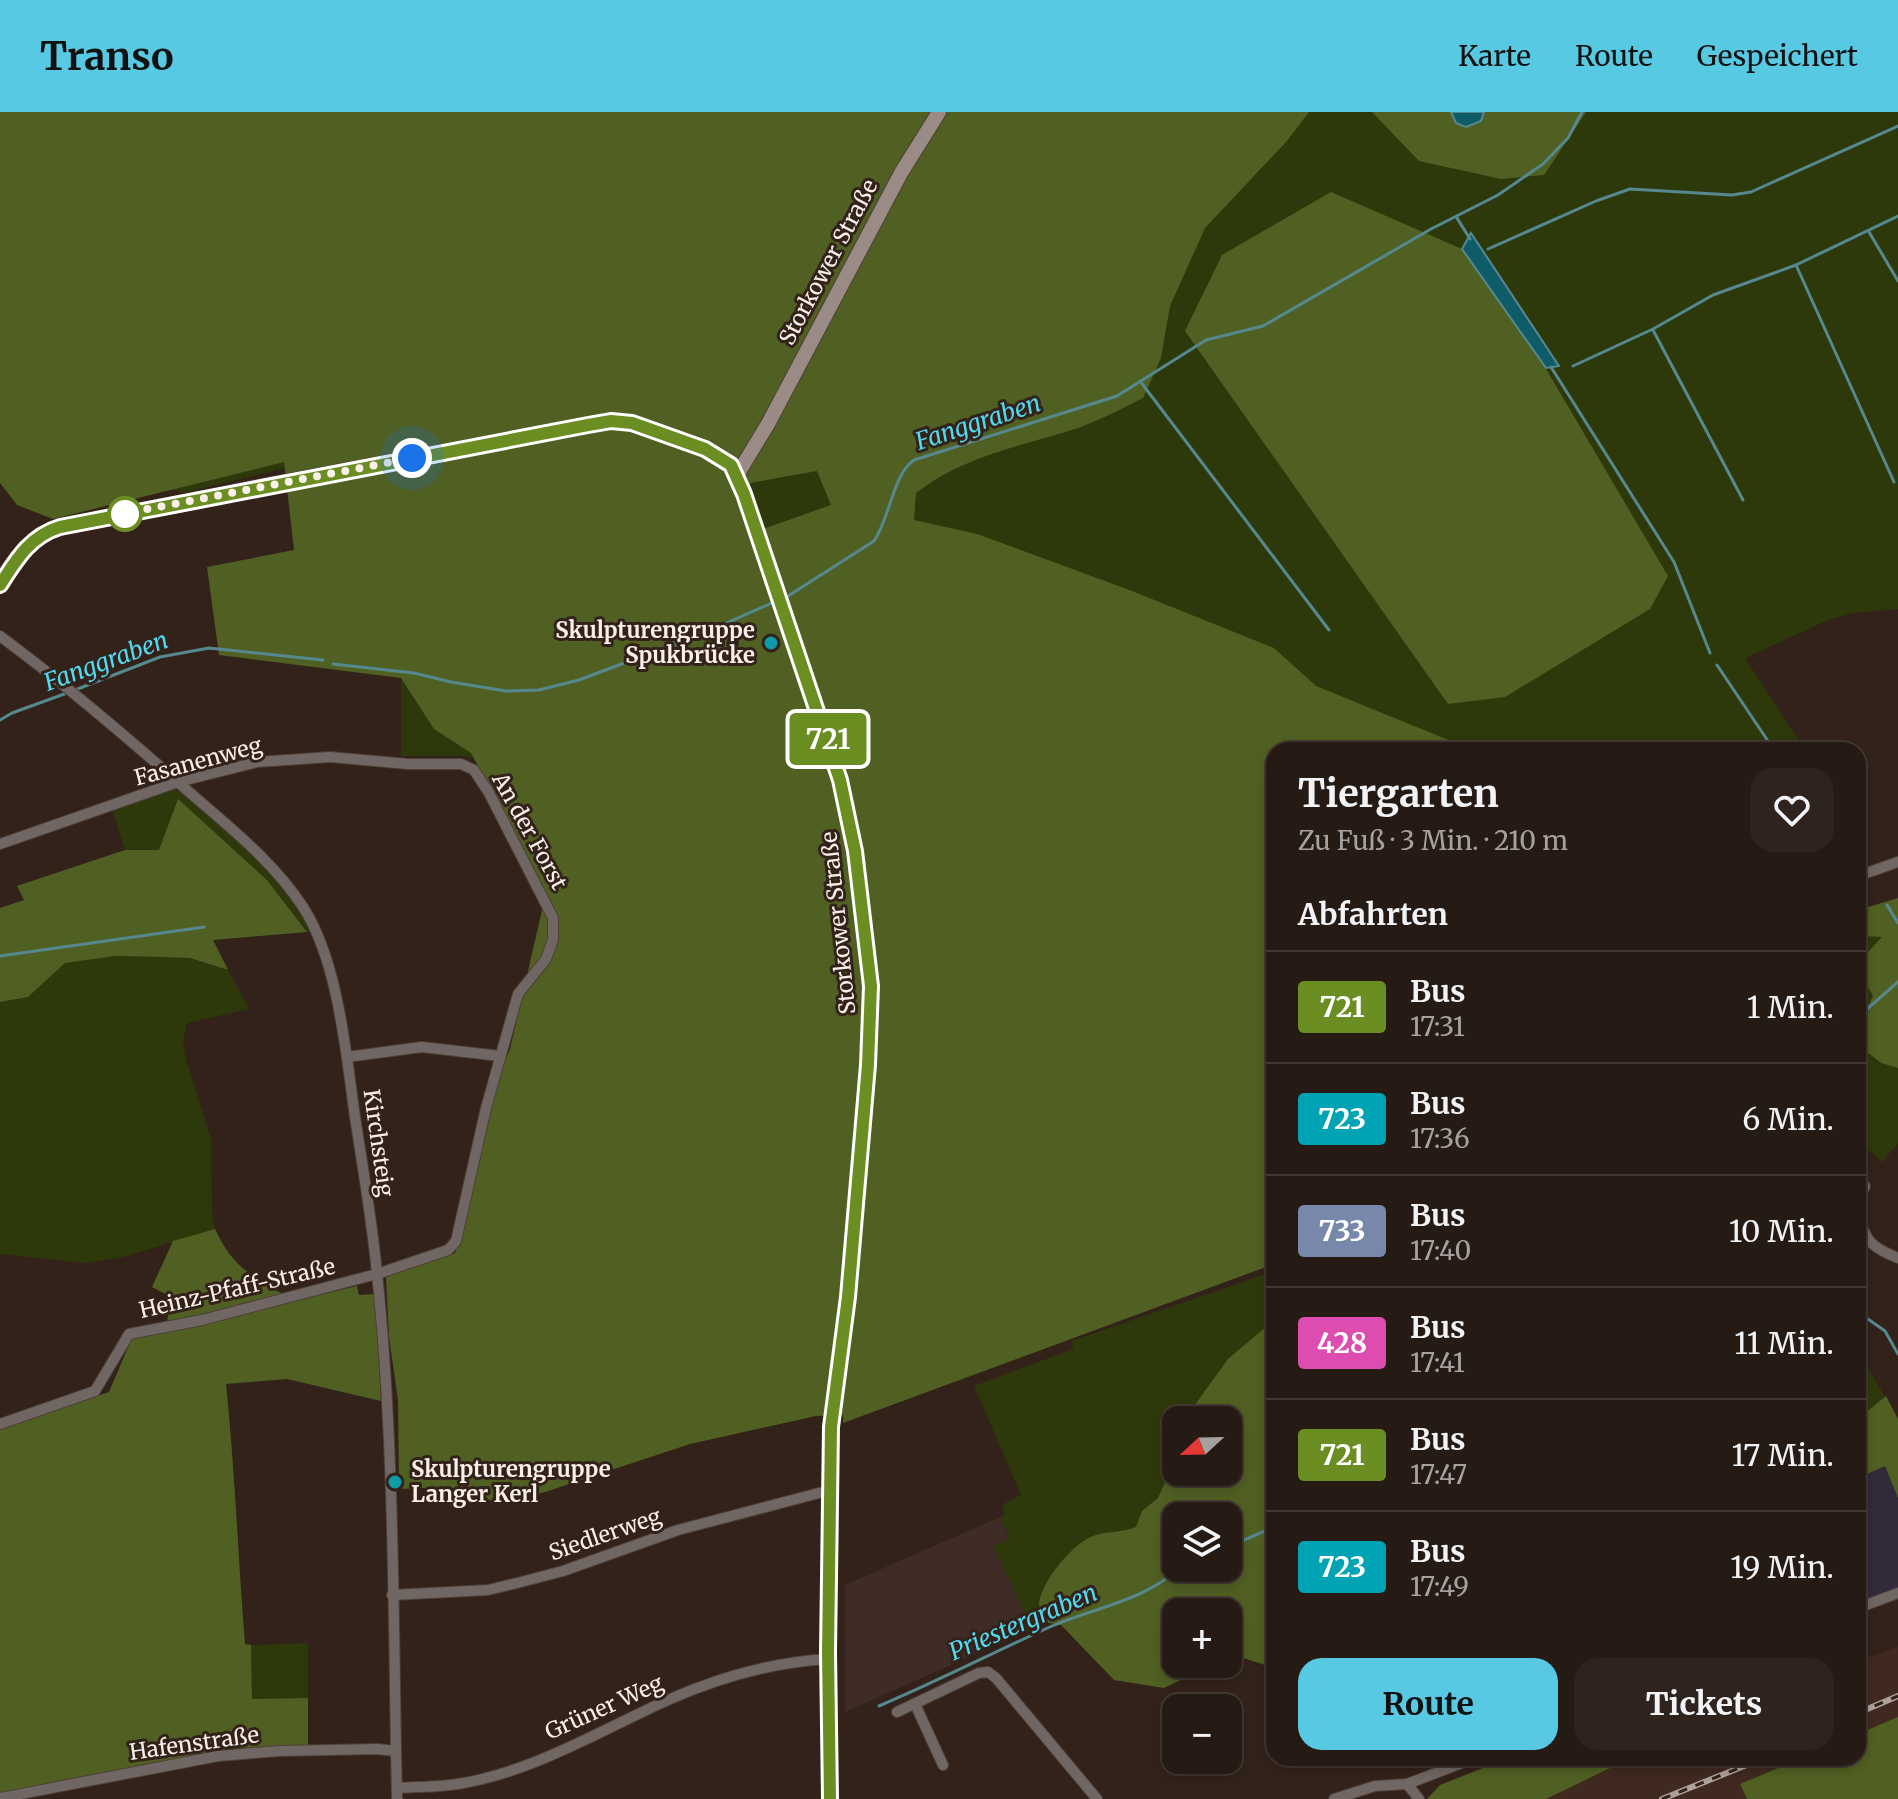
<!DOCTYPE html>
<html lang="de">
<meta charset="utf-8">
<style>
body{margin:0;font-family:Merriweather,serif;background:#2e231d;color:#f1f3f6;height:100vh;display:flex;flex-direction:column;font-size:30px;white-space:nowrap}
*{box-sizing:border-box;margin:0}
p{font-size:26px;color:#a4a1a0}
.icon{flex:none;width:44px;height:44px;fill:none;stroke:currentColor;stroke-width:2;stroke-linecap:round;stroke-linejoin:round}
.map{position:relative;flex:1;overflow:hidden}
.details{position:absolute;left:1266px;top:630px;width:600px;height:1024px;display:flex;flex-direction:column;background:#261a14;border-radius:24px;box-shadow:0 4px 12px #0003,0 0 0 2px #423834}
.details>*{flex:none}
.badge{padding:0 16px;border-radius:6px;font-size:28px;line-height:52px}
.needle{width:52px;rotate:248deg}
.buttons{position:absolute;left:1162px;top:1294px;display:grid;gap:16px}
.buttons a{display:grid;place-items:center;width:80px;height:80px;border-radius:16px;background:#261a14;box-shadow:0 4px 12px #0003,0 0 0 2px #423834;font-size:40px}
.you{position:absolute;width:40px;height:40px;margin:-20px;border:6px solid #fff;border-radius:50%;background:#1a73e8;box-shadow:0 0 0 12px #1a73e833}
.map>.badge{position:absolute;translate:-50% -50%;box-shadow:0 0 0 4px #fff}
h2{padding:0 32px;font-size:30px;line-height:72px}
.round{display:grid;place-items:center;flex:none;width:84px;height:84px;border-radius:24px;background:#2e231d}
.headline{display:flex;align-items:center;justify-content:space-between;height:136px;padding:0 32px}
h1{font-size:38px;font-weight:700;line-height:60px}
.cta{display:flex;gap:16px;margin-top:auto;padding:16px 32px}
.cta a{flex:1;height:92px;border-radius:24px;background:#57c9e2;color:#111;font-size:32px;font-weight:700;line-height:92px;text-align:center}
.cta a+a{background:#2e231d;color:#f1f3f6}
ul{padding:0;list-style:none}
li{display:flex;align-items:center;gap:24px;height:112px;padding:0 32px;border-top:2px solid #423834}
li div{flex:1}
li b{display:block;font-size:30px}
li em{font-style:normal}
li .badge{min-width:88px;font-weight:700;text-align:center}
header{display:flex;align-items:center;gap:48px;box-sizing:border-box;height:112px;padding:0 40px;background:#57c9e2;color:#111}
header strong{font-size:38px}
nav{display:flex;gap:44px;margin-inline-start:auto;font-size:28px}
.map>svg:first-child{display:block}
</style>
<header>
<strong>Transo</strong>
<nav><a>Karte</a><a>Route</a><a>Gespeichert</a></nav>
</header>
<div class="map">
<svg width="1898" height="1687" viewBox="0 0 1898 1687">
<rect width="100%" height="100%" fill="#32221a"/>
<path fill="#3f2c27" d="M1000 1405 1010 1427 993 1434 1033 1517 845 1600V1473Z"/>
<path fill="#322939" d="M1885 1354 1898 1386V1478L1858 1493V1366Z"/>
<g fill="#40291f">
<path d="M1898 1535V1605L1858 1622V1549Z"/>
<path d="M1631 1646H1802L1741 1672 1747 1687H1546Z"/>
</g>
<g fill="#2e390b" fill-rule="evenodd">
<path d="M0 0H1898V497L1853 501 1828 508 1745 546 1805 638H1354L1305 625 846 683 461 644H401V566L372 561 286 356 183 381 151 369Z"/>
<path d="M174 677 184 682C233 724 280 763 312 820H308L267 768 178 688 159 738H125L112 697Z"/>
<path d="M1858 824 1883 825 1867 841 1861 863 1873 884 1858 916Z"/>
<path d="M116 844 190 846 228 858 249 897 187 911 183 929 186 948 211 1027 212 1101 215 1117 123 1145 86 1151 0 1142V890L28 885 65 851Z"/>
<path d="M1858 933 1881 951 1898 956V1031L1882 1050 1858 1028Z"/>
<path d="M1274 1159V1556L1228 1541V1500H1176L1039 1491 1043 1510 1033 1517 993 1434 1010 1426 1000 1405 1005 1402 1002 1393 1021 1383 974 1274 1073 1237 1072 1229ZM1176 1308H1228V1360H1176ZM1176 1404H1228V1456H1176Z"/>
<path d="M1858 1239 1898 1307V1386L1885 1354 1858 1366Z"/>
<path d="M308 1531V1586L252 1588 251 1533Z"/>
</g>
<g fill="#506022" fill-rule="evenodd">
<path d="M0 0H1309L1286 30 1205 116 1170 194 1161 246 1143 286C1123 296 1102 307 1081 315 1024 334 966 342 916 381L914 408 977 422 1132 479 1274 536 1316 574 1473 638H1274V1152L843 1311V1303L816 1304 690 1332 542 1381 450 1394 449 1375 399 1377 398 1288 389 1225 386 1165 455 1141 496 969 510 937 546 781 471 641 434 617 401 566 219 543 207 455 294 438 284 350 53 407 17 393 0 371ZM817 359 831 393 763 417 752 388 750 371Z"/>
<path d="M1372 0H1586L1544 63 1501 67 1419 49Z"/>
<path d="M1331 80 1462 137 1546 257 1668 464 1650 497 1505 585 1448 592 1185 219 1222 143Z"/>
<path d="M178 687 267 768 307 820 213 828 228 858 190 846 160 845 116 844 65 851 28 885 0 890V796L24 788 17 774 125 738H159Z"/>
<path d="M1898 786V956L1881 951 1858 933V916L1873 884 1861 863 1867 841 1882 825 1858 824V798Z"/>
<path d="M215 1117C233 1155 249 1162 284 1183L167 1211 169 1195 175 1187 152 1175 173 1129Z"/>
<path d="M357 1174 359 1183 375 1182 381 1289 287 1267 226 1272C235 1359 238 1445 245 1532L251 1533 252 1587 308 1586V1633C203 1638 102 1661 0 1682V1316L109 1280 132 1226Z"/>
<path d="M1274 1208V1556L1228 1541V1500H1176V1552H1190L1193 1562 1164 1576 1114 1568 1061 1513 1043 1510C1042 1505 1039 1496 1039 1491 1042 1469 1072 1432 1093 1424 1106 1419 1120 1421 1136 1415L1142 1399 1158 1386 1176 1346V1360H1228V1308H1184L1228 1247ZM1176 1404H1228V1456H1176Z"/>
<path d="M1886 1284 1898 1307V1386L1885 1354 1858 1366V1307Z"/>
<path d="M1898 1605V1687H1747L1740 1672 1802 1646H1858V1622Z"/>
<path d="M1508 1646H1631L1546 1687H1427L1440 1673Z"/>
</g>
<g fill="#0f5c68" stroke="#56888f" stroke-width="2">
<path d="M1451 0H1484L1481 9 1466 15 1456 11Z"/>
<path d="M1471 121 1559 254 1546 256 1462 137Z"/>
</g>
<g fill="none" stroke-linecap="round" stroke-linejoin="round">
<g stroke="#56888f" stroke-width="3">
<path d="M1457 106 1470 127"/>
<path d="M1869 120 1898 169"/>
<path d="M1488 137 1596 89 1630 77 1732 83 1751 80 1898 14"/>
<path d="M1796 153 1894 370"/>
<path d="M1653 218 1743 388"/>
<path d="M1573 254 1653 217 1713 183 1796 153 1898 104"/>
<path d="M1551 255 1674 450 1710 541"/>
<path d="M1140 269 1329 518"/>
<path d="M785 486 874 429C890 406 893 362 914 348L1117 284 1206 228 1263 214 1431 117 1498 83 1543 52 1568 26 1582 0"/>
<path d="M333 552 414 561 451 570 506 579 539 578 579 568 704 521 774 490"/>
<path d="M1717 553 1774 638"/>
<path d="M75 578 160 545 209 536 323 548"/>
<path d="M0 608 12 601 67 581"/>
<path d="M1887 793 1898 811"/>
<path d="M0 844 204 815"/>
<path d="M1858 905 1898 870"/>
<path d="M1858 1200 1885 1219 1898 1242"/>
<path d="M1228 1435 1274 1415"/>
<path d="M879 1594C938 1569 994 1540 1052 1514 1094 1496 1146 1488 1179 1456"/>
</g>
<defs>
<g id="street">
<path d="M0 524C65 572 127 625 188 679 228 714 273 749 303 795 338 849 346 941 355 1005 363 1057 372 1109 377 1161 395 1335 393 1512 397 1687"/>
<path d="M0 732 178 670 257 650 330 645 408 652H461L474 658 489 681 553 806V828L546 847 518 882 486 996 456 1129 448 1138 377 1162 202 1208 129 1222 95 1279 0 1312"/>
<path d="M1858 764 1898 750"/>
<path d="M347 945 422 935 500 944"/>
<path d="M1858 1091 1865 1074"/>
<path d="M1858 1105C1867 1131 1873 1136 1898 1146"/>
<path d="M392 1483 488 1478 521 1470 563 1459 678 1418 819 1381 829 1380"/>
<path d="M1858 1496 1898 1481"/>
<path d="M915 1592 943 1653"/>
<path d="M897 1600 979 1561 988 1560 996 1566 1097 1687"/>
<path d="M1407 1672 1419 1687"/>
<path d="M397 1676C417 1675 438 1675 458 1672 533 1660 601 1618 668 1588 718 1566 774 1550 828 1547"/>
<path d="M0 1686 218 1644 279 1639 377 1637 396 1639"/>
<path d="M1334 1687 1375 1674 1407 1672 1475 1646"/>
</g>
<g id="secondary">
<path d="M737 363 768 312 901 61 939 0"/>
<path d="M0 473C16 448 30 424 60 415L272 372 588 313 611 309 632 311 705 337 731 353 744 382 840 668 855 739 871 874 868 953 848 1185 831 1315 828 1547 830 1687"/>
</g>
</defs>
<use href="#street" stroke="#4e3f37" stroke-width="12"/>
<use href="#secondary" stroke="#4e3f37" stroke-width="16"/>
<use href="#street" stroke="#706764" stroke-width="10"/>
<use href="#secondary" stroke="#9b8b87" stroke-width="14"/>
<defs>
<g id="rail">
<path d="M1858 1601 1898 1584"/>
<path d="M1662 1687 1764 1646"/>
</g>
</defs>
<use href="#rail" stroke="#aea09a" stroke-width="6"/>
<use href="#rail" stroke="#32221a" stroke-width="3" stroke-dasharray="9" stroke-linecap="butt"/>
</g>
<g fill="none" stroke-linecap="round" stroke-linejoin="round">
<defs>
<path id="line" d="M0 473C16 448 30 424 60 415L588 313 611 309 632 311 705 337 731 353 744 382 840 668 855 739 871 874 868 953 848 1185 831 1315 828 1540 830 1687"/>
</defs>
<use href="#line" stroke="#fff" stroke-width="18"/>
<use href="#line" stroke="#6b8e23" stroke-width="12"/>
<path stroke="#fbefea" stroke-width="8" stroke-dasharray="0 14.4" d="M125 402H122L412 346"/>
</g>
<circle fill="#fff" stroke="#6b8e23" stroke-width="4" cx="125" cy="402" r="16"/>
<g fill="#0f9aa8" stroke="#32221a" stroke-width="3">
<circle cx="771" cy="531" r="8"/>
<circle cx="395" cy="1370" r="8"/>
</g>
<g text-anchor="middle" dominant-baseline="central" stroke-width="6" stroke-linejoin="round" paint-order="stroke">
<g font-size="22" fill="#fbefea" stroke="#32221a">
<text transform="translate(828 150) rotate(-62)">Storkower Straße</text>
<text transform="translate(198 649) rotate(-15)">Fasanenweg</text>
<text transform="translate(530 719) rotate(61)">An der Forst</text>
<text transform="translate(838 811) rotate(-96)">Storkower Straße</text>
<text transform="translate(379 1031) rotate(82)">Kirchsteig</text>
<text transform="translate(237 1176) rotate(-13)">Heinz-Pfaff-Straße</text>
<text transform="translate(605 1422) rotate(-19)">Siedlerweg</text>
<text transform="translate(604 1595) rotate(-24)">Grüner Weg</text>
<text transform="translate(194 1631) rotate(-8)">Hafenstraße</text>
</g>
<g font-size="22" font-weight="bold" fill="#fbefea" stroke="#32221a" text-anchor="end">
<text x="755" y="518">Skulpturengruppe<tspan x="755" dy="25">Spukbrücke</tspan></text>
<text x="411" y="1357" text-anchor="start">Skulpturengruppe<tspan x="411" dy="25">Langer Kerl</tspan></text>
</g>
<g font-size="24" font-style="italic" fill="#52d9f0" stroke="#32221a">
<text transform="translate(978 310) rotate(-18)">Fanggraben</text>
<text transform="translate(106 549) rotate(-20)">Fanggraben</text>
<text transform="translate(1023 1510) rotate(-23)">Priestergraben</text>
</g>
</g>
</svg>
<div class="buttons">
<a><svg class="needle" viewBox="-14 -14 28 28"><path d="M0-13l5 13h-10z" fill="#e53935"/><path d="M0 13l5-13h-10z" fill="#a4a1a0"/></svg></a>
<a><svg class="icon" aria-label="layers" viewBox="0 0 24 24"><path d="M12 4l9 5-9 5-9-5zM3 14l9 5 9-5"/></svg></a>
<a>+</a>
<a>−</a>
</div>
<div class="you" style="left:412px;top:346px"></div>
<b class="badge" style="left:828px;top:627px;background:#6b8e23;color:#fff">721</b>
<section class="details">
<div class="headline"><div><h1>Tiergarten</h1><p>Zu Fuß · 3 Min. · 210 m</p></div><a class="round"><svg class="icon" aria-label="heart" viewBox="0 0 24 24"><path d="M12 20l-8-8c-3-5 5-10 8-4 3-6 11-1 8 4z"/></svg></a></div>
<h2>Abfahrten</h2>
<ul>
<li><span class="badge" style="background:#6b8e23;color:#fff">721</span><div><b>Bus</b><p>17:31</p></div><em>1 Min.</em></li>
<li><span class="badge" style="background:#00a3b4;color:#fff">723</span><div><b>Bus</b><p>17:36</p></div><em>6 Min.</em></li>
<li><span class="badge" style="background:#78a;color:#fff">733</span><div><b>Bus</b><p>17:40</p></div><em>10 Min.</em></li>
<li><span class="badge" style="background:#dd4daf;color:#fff">428</span><div><b>Bus</b><p>17:41</p></div><em>11 Min.</em></li>
<li><span class="badge" style="background:#6b8e23;color:#fff">721</span><div><b>Bus</b><p>17:47</p></div><em>17 Min.</em></li>
<li><span class="badge" style="background:#00a3b4;color:#fff">723</span><div><b>Bus</b><p>17:49</p></div><em>19 Min.</em></li>
</ul>
<div class="cta"><a>Route</a><a>Tickets</a></div>
</section>
</div>
